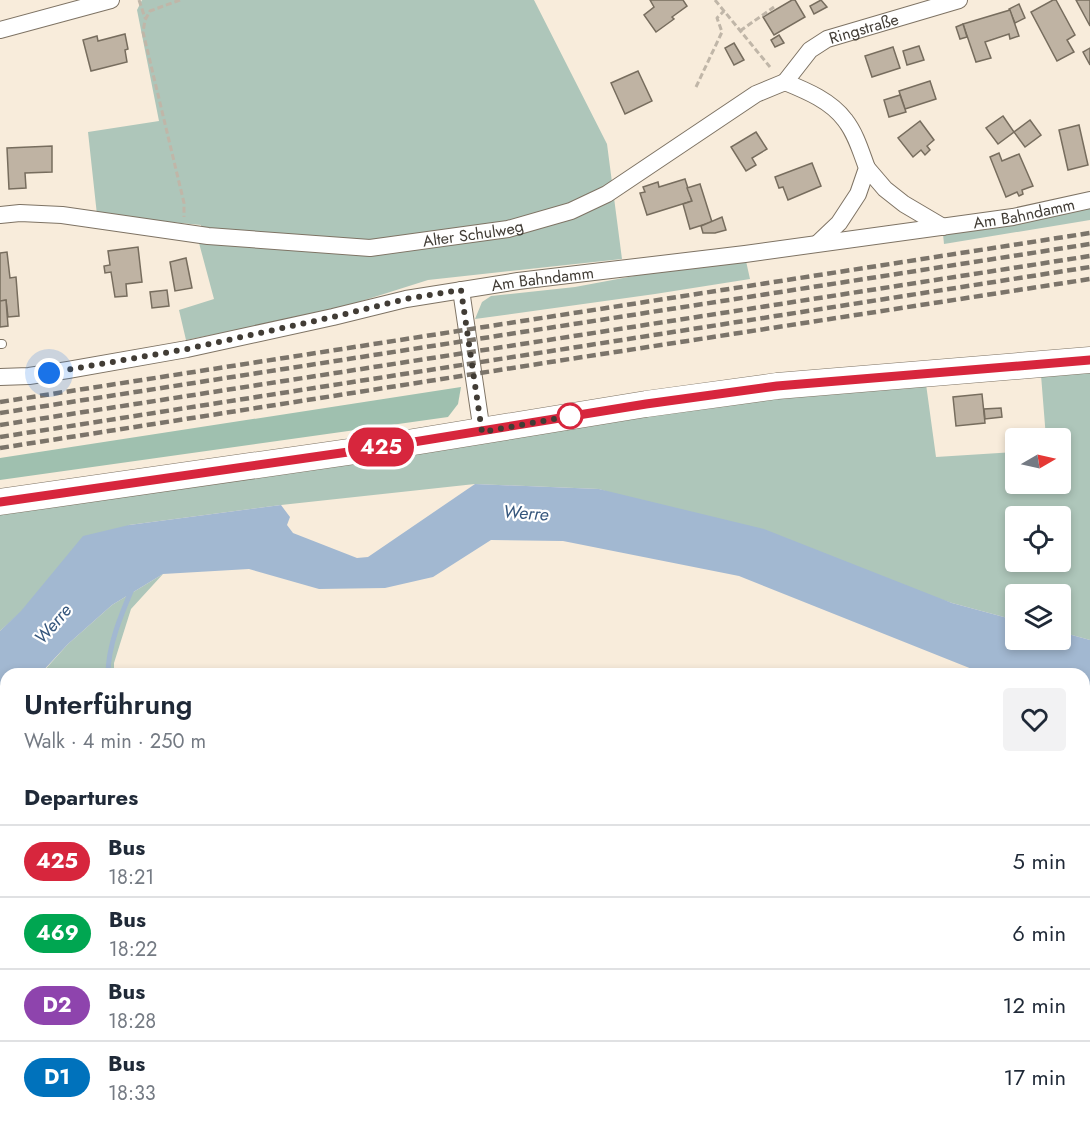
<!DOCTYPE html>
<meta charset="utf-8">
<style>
body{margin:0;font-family:Jost,sans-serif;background:#f2f2f3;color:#1f2937;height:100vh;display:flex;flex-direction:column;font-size:22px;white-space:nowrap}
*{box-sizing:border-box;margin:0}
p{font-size:20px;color:#747a83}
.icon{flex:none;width:33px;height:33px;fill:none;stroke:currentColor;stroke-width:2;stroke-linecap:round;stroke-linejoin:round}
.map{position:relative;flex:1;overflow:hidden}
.panel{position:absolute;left:0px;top:668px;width:1090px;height:458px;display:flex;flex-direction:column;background:#fff;border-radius:18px 18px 0 0;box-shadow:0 3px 9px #0003}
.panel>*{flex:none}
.badge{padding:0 12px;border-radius:20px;font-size:21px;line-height:39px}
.needle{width:39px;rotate:81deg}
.tools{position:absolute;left:1005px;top:428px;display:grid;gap:12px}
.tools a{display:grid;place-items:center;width:66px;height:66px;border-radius:6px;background:#fff;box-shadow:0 3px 9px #0003;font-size:30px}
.you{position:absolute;width:30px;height:30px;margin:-15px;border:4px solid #fff;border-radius:50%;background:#1a73e8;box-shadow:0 0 0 9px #1a73e833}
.map>.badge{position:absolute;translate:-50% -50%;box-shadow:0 0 0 3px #fff}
h2{padding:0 24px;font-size:22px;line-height:54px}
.round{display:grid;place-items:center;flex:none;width:63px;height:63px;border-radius:6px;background:#f2f2f3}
.head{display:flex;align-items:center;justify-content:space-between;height:102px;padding:0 24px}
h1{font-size:28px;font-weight:600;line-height:45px}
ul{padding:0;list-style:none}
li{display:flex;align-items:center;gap:18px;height:72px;padding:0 24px;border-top:2px solid #e0e1e3}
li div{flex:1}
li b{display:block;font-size:22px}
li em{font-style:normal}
li .badge{min-width:66px;font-weight:700;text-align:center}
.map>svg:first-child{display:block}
</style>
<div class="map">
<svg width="1090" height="1124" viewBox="0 0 1090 1124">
<rect width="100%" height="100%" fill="#f8ecdb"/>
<g fill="#aec6ba" fill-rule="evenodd">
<path d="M142 0H534L607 144 622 259 428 280 327 312 186 340 179 310 214 299 199 243 201 225 97 215 88 132 159 121 137 10Z"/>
<path d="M1090 208V220L944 244 943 234Z"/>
<path d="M746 261 750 279 655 294 475 319 482 302 491 296 575 287 650 273Z"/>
<path d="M1090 371V640L1061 632 1060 594H1016L1015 620 952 603 599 489 475 484 281 505 129 525 21 612 0 631V515L754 399 926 384 936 457 1015 452 1016 483H1060V438H1046L1041 375ZM1016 516H1060V561H1016Z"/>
<path d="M163 574 131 609 114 663V673L41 674 68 644 112 605Z"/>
<path d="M6 713V928L0 933V719Z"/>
</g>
<path fill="#9fc0af" d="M461 387 458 404 448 417 0 480V458Z"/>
<path fill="#a2b8d1" d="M475 484 599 489 764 529 952 603 1015 620 1016 639H1060L1061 632 1090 640V693L1085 692 1084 674 982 673 739 576 563 541 491 540 433 577 385 588 319 589 249 569 163 574 112 605 68 644 41 673 6 674V713L0 719V631L21 611 83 536 129 525 281 505 290 517 287 525 293 533 357 558 368 557Z"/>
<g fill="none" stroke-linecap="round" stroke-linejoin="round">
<g stroke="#a2b8d1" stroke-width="5">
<path d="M108 674C108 646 121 615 132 589"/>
<path d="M0 918 6 916"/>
</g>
</g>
<g fill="#bfb3a3" stroke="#776d5e" stroke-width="1.5">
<path d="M650 0H683L687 6 672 17 674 19 656 32 644 15 654 7Z"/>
<path d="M792 0H795L805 17 774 35 763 17Z"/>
<path d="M821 0 827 7 814 14 810 6Z"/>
<path d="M1053 0H1056L1075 35 1067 40 1074 52 1057 61 1031 12Z"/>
<path d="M1076 0H1090V26Z"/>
<path d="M1019 4 1025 18 1015 23 1009 9Z"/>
<path d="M1010 10 1019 36 1010 39 1009 34 985 42 991 58 976 62 963 24Z"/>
<path d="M963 24 967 37 960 39 956 27Z"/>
<path d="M125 34 128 49 125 50 127 62 91 71 83 40 97 36 98 41Z"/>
<path d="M779 35 784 43 775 47 771 40Z"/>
<path d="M734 43 744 60 734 65 725 48Z"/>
<path d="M919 46 924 60 907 65 903 51Z"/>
<path d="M893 47 900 68 872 77 865 56Z"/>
<path d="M1090 48V65L1083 52Z"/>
<path d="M638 71 652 101 625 114 611 83Z"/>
<path d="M930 81 936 99 905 109 899 91Z"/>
<path d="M900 95 906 112 889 117 884 100Z"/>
<path d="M1003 116 1014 132 998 144 986 128Z"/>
<path d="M1030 120 1041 135 1025 147 1014 132Z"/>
<path d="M920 121 934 140 927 146 930 150 925 155 921 150 913 157 898 138Z"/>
<path d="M1079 125 1088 165 1068 170 1059 130Z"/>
<path d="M756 132 767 149 752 158 756 165 746 171 731 147Z"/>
<path d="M52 146V172L25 173 26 188 9 189 7 148Z"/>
<path d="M999 153 1002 161 1019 154 1033 186 1022 190 1023 194 1019 196 1017 192 1006 197 990 157Z"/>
<path d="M812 163 821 186 788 200 783 187 779 188 775 177Z"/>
<path d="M685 179 692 201 647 215 640 193 645 192 643 187 658 182 659 187Z"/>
<path d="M700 184 712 222 690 229 683 204 692 201 687 188Z"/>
<path d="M722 217 726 230 715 233H703L701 226Z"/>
<path d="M138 247 142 282 126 284 127 296 115 297 111 272 105 273 104 266 110 265 108 251Z"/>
<path d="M7 252 10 278 16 277 19 316 8 317 6 300 0 301V253Z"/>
<path d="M186 258 192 288 175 291 170 262Z"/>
<path d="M167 290 169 306 152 308 150 292Z"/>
<path d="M6 300 8 326 0 327V301Z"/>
<path d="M982 394 985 423 956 426 953 397Z"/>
<path d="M1001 408 1002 417 985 419 984 409Z"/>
</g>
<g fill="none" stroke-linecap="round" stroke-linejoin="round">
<defs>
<path id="service" d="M0 344H2"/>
<g id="minor">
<path d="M0 30 111 0"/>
<path id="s1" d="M785 82 810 50 827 39 959 0"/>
<path d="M867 168 885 189 904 204 943 227"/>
<path id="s2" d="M0 215 20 213 62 215 208 236 370 248 508 229 571 211 607 194 756 94 785 82C807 91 831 101 845 120 856 134 861 152 867 168L858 194 839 223 818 243"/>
<path d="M461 290 482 432"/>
<path id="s3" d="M0 377 29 376 68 370 187 349 333 317 406 299 518 281 745 254 1013 217 1090 200"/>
</g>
<path id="primary" d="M0 502 383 447 646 404 777 386 1090 360"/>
</defs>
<use href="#service" stroke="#7e7364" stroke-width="10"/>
<use href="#minor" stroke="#7e7364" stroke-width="18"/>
<use href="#primary" stroke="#7e7364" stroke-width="27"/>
<g stroke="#c0b6a8" stroke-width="3" stroke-dasharray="6 3" stroke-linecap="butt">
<path d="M139 0 145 18"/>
<path d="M180 0 150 11 145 20 143 32 184 203V217"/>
<path d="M715 0 770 67"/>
<path d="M740 31 774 7"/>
<path d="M696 87 722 32 717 18 724 11"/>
<path d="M0 948 6 942"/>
<path d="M0 1016 6 1031"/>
<path d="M356 1119 370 1124"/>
<path d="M634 1119 637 1124"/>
</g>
<use href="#service" stroke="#fff" stroke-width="8"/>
<use href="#minor" stroke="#fff" stroke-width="16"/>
<use href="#primary" stroke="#fff" stroke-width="26"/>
<g stroke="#7b746a" stroke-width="4.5" stroke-dasharray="9 4.5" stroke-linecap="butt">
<path d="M0 402 1090 233"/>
<path d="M0 413 1090 244"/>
<path d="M0 425 1090 256"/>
<path d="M0 437 1090 267"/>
<path d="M0 448 557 361 1090 279"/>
</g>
</g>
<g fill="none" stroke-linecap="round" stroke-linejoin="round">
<defs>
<path id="line" d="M0 502 383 447 646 404 777 386 1090 360"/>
</defs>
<use href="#line" stroke="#fff" stroke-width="14"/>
<use href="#line" stroke="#d7263d" stroke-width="9"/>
<path stroke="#413c35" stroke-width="6" stroke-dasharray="0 10.8" d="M49 373 187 349 333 317 406 299 461 290 482 432 571 416H570"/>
</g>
<circle fill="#fff" stroke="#d7263d" stroke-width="3" cx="570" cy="416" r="12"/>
<g text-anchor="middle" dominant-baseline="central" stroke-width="4.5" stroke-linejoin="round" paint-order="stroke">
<g font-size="16" fill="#413c35" stroke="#fff">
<text stroke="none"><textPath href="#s1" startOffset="99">Ringstraße</textPath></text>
<text stroke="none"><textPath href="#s3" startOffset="1038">Am Bahndamm</textPath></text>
<text stroke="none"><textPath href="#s2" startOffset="476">Alter Schulweg</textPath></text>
<text stroke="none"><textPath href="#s3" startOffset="552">Am Bahndamm</textPath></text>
</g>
<g font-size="18" font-style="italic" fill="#36577d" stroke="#fff">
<text transform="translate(526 513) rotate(4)">Werre</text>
<text transform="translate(53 624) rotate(-49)">Werre</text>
</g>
</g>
</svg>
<div class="tools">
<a><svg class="needle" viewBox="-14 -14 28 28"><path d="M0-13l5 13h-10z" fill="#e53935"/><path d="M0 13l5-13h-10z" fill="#747a83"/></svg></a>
<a><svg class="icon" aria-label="locate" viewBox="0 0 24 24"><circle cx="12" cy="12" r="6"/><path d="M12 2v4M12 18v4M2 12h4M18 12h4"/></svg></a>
<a><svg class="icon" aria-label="layers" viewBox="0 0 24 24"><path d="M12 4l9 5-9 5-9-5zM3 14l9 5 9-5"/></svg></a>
</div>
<div class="you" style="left:49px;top:373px"></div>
<b class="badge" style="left:381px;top:447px;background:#d7263d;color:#fff">425</b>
<section class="panel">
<div class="head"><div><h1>Unterführung</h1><p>Walk · 4 min · 250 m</p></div><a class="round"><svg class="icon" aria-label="heart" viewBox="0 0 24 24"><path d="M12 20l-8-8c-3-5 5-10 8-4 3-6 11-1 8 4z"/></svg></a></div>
<h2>Departures</h2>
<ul>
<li><span class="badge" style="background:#d7263d;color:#fff">425</span><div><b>Bus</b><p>18:21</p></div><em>5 min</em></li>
<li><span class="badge" style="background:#00a651;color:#fff">469</span><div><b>Bus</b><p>18:22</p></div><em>6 min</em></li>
<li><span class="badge" style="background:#8e44ad;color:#fff">D2</span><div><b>Bus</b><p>18:28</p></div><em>12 min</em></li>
<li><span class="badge" style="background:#0072bc;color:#fff">D1</span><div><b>Bus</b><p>18:33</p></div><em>17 min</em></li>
</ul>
</section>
</div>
